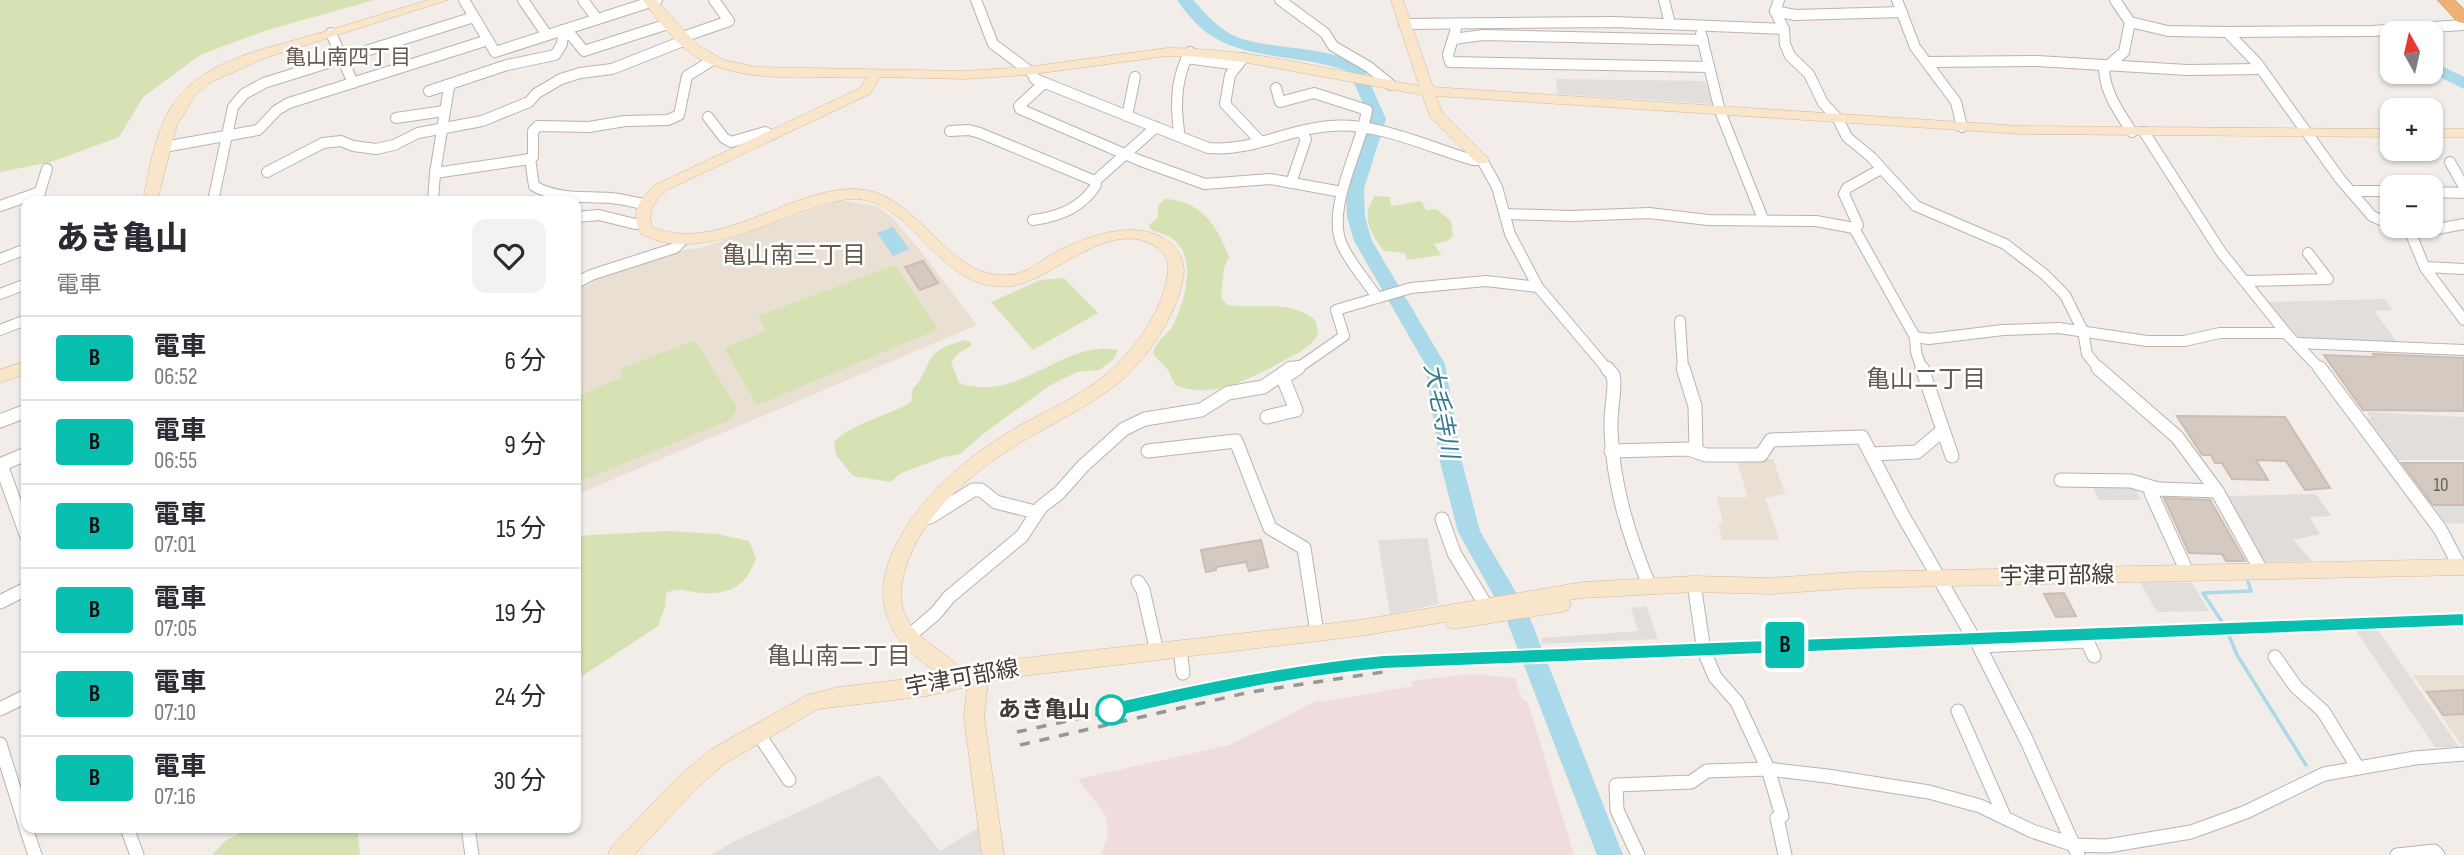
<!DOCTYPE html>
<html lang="ja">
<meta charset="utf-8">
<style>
body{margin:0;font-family:"Sofia Sans Condensed","Noto Sans JP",sans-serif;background:#f2f2f3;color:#2b2b33;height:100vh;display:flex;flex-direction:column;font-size:26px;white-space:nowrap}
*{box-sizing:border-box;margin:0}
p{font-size:23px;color:#7c7c81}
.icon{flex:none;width:38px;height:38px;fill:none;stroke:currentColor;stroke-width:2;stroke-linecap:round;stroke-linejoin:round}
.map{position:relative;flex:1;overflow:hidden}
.drawer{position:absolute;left:21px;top:196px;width:560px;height:637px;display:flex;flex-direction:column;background:#fff;border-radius:14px;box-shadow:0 2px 5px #0004}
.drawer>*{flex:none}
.badge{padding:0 14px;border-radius:5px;font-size:24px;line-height:46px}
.needle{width:46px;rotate:352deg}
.tools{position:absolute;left:2380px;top:21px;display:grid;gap:14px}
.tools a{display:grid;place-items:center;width:63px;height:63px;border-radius:14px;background:#fff;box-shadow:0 2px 5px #0004;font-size:35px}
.map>.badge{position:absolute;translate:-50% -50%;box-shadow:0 0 0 4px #fff}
.round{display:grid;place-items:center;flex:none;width:74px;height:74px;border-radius:14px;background:#f2f2f3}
.head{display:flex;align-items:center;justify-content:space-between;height:119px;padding:0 35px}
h1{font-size:33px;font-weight:800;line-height:52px}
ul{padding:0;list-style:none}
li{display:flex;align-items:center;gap:21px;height:84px;padding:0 35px;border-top:2px solid #e1e1e2}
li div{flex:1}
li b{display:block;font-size:26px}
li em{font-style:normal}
li .badge{min-width:77px;font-weight:700;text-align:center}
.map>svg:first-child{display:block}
</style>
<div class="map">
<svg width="2464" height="855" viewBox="0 0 2464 855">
<rect width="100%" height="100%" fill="#f2ede8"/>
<path fill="#e1dcd9" d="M2316 494 2331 516 2309 517 2320 534 2293 540 2312 561 2262 562 2228 496Z"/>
<g fill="#eadfd3">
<path d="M841 200 879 207 893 219 919 249 977 325 576 495V288L594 278 688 249 701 248Z"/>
<path d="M1736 459H1773L1785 494 1765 498 1779 540H1722L1718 523H1723L1717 497H1748Z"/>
<path d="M2413 675H2464V748Z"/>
</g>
<path fill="#f1dcdd" d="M1471 674 1515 678 1522 699 1528 702 1574 855H1101L1108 835 1106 816 1078 779 1229 745 1318 700 1321 702 1412 686 1411 681Z"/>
<g fill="#d6e2b4">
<path d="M0 0H374L264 31 200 55 143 97 119 137 51 162 0 172Z"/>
<path d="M1375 196 1390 197 1391 206 1421 201 1426 210 1436 209 1451 221 1453 236 1447 241 1434 244 1441 255 1407 260 1405 253 1384 251C1370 232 1360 216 1375 196Z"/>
<path d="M1165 199C1201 201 1217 225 1229 257L1224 268 1221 297 1227 305C1258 309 1291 299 1316 321L1318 335C1308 350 1294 355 1279 363 1247 380 1211 400 1175 385L1168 370 1153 354C1156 339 1168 336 1174 323 1184 303 1195 265 1179 245 1173 236 1160 233 1151 230L1149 225 1158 218V206Z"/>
<path d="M895 265 938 329 757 405 724 348 766 331 758 316Z"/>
<path d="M1064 278 1098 313 1033 350 991 302 1040 280Z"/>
<path d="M695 340 737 408 730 420 576 483V397L623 377 620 369Z"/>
<path d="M965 340 971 342V346L959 353 951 362 959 383C1020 404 1062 339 1118 350L1114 359 1099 370 1077 372 1049 386 983 434 960 454 944 457 901 473 891 482 853 476 836 455 834 442C849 424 889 416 911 402L913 388C926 378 925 360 938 351 945 345 957 343 965 340Z"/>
<path d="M666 531 717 534 749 541 756 558C747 584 732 595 702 593 687 592 681 586 666 593L665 607 658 626 576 680V536Z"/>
<path d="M250 828H357L360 855H212L225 841Z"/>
</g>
<g fill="#e1dedc">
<path d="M1556 79 1705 81 1713 104 1557 94Z"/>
<path d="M2385 299 2392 310 2374 311 2397 342 2300 339 2267 302Z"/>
<path d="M2367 412 2464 417V460H2397L2366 418H2371Z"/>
<path d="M2093 488H2135L2141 500H2099Z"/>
<path d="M2464 505V524L2445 523 2433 506Z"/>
<path d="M1427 538 1439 604 1390 614 1378 540Z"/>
<path d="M2140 582 2192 583 2209 611 2157 612Z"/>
<path d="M1646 606 1658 639 1542 644 1541 638 1638 631 1631 608Z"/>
<path d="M2377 629 2459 747H2435L2356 631Z"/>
<path d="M879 775 940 851 981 826 985 852 980 855H711L733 842Z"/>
</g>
<path fill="#aadae9" d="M893 227 909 249 893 256 877 233Z"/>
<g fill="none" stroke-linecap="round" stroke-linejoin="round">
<g stroke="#aadae9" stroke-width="3.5">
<path d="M2224 625 2203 593 2251 591 2248 582"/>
<path d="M2228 633 2237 655 2306 765"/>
</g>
<g fill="#aadae9" fill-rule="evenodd">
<path d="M1177 0H1193C1207 15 1219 30 1239 38 1269 49 1344 47 1364 69L1386 119 1364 188 1365 217 1372 241 1445 364 1462 462 1480 531 1528 613 1623 855H1597L1505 616 1458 532 1440 462 1425 364 1354 241 1347 217 1346 188 1370 119 1349 72C1306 54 1245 61 1207 33 1196 25 1185 11 1177 0Z"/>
<path d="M2381 27 2394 33 2392 44 2373 32Z"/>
<path d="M2431 61 2464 77V89L2429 72Z"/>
</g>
</g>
<g fill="#d5cac1" stroke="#ccbdb2" stroke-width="2">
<path d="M923 261 938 283 920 290 905 267Z"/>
<path d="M2373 354 2464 358V411L2363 410 2324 355 2375 357Z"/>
<path d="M2177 416 2285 417 2330 488 2305 490 2286 461 2256 460 2268 480 2232 479 2222 463H2215L2211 455H2202Z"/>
<path d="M2402 463H2464V505H2433Z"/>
<path d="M2164 498 2210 500 2245 561H2226L2222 554 2189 553Z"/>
<path d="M1261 540 1268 567 1249 571 1246 562 1216 567V570L1206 572 1201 550Z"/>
<path d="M2064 593 2076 616 2056 617 2044 594Z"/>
<path d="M2464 690V714L2443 715 2427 692Z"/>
</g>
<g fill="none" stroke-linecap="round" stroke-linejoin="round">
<defs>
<g id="street-far1">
<path d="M464 0 495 52 657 0"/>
<path d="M523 0 547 35"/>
<path d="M583 0 597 19"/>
<path d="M976 0 993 44 1032 73 1035 79 1208 148C1252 152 1288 129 1330 126 1378 122 1428 147 1473 160H1482L1497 187 1510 234 1538 287 1608 370"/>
<path d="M1280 0 1325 33 1333 46 1369 67 1391 85"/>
<path d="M1664 0 1670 24"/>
<path d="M1779 0 1775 11 1784 29 1785 44 1790 56 1809 74 1823 103 1838 119 1847 137 1871 157 1916 206 2005 244 2044 274 2065 295 2083 331 2087 354 2100 370"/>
<path d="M1897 0 1915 47 1956 102 1962 127"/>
<path d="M2115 0 2130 22 2124 52 2104 69C2105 93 2119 112 2132 132"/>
<path d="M1775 11 1795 15 1902 12"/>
<path d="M2130 22 2168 31 2227 32 2257 63 2340 179 2372 216 2411 234 2464 224"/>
<path d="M1404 24 1613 22 1784 29"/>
<path d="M1457 25 1448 55 1450 62 1709 67"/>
<path d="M2227 32 2372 31 2463 25"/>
<path d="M331 33 353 83"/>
<path d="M564 33 572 36 584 51 668 24"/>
<path d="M1701 34 1720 111 1763 219"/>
<path d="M680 38 729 21 714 0"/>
<path d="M1453 39 1483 35 1703 40"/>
<path d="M1186 58 1238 65"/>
<path d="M1243 58 1230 75 1225 104 1260 141"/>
<path d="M1926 62 2037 61 2187 70 2261 69"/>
<path d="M1043 84 1019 106 1020 109 1141 161 1205 184 1270 179 1342 192"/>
<path d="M449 87 435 173 530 159 534 186C559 200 583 196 611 198 622 199 633 202 644 204"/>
<path d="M1276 88 1280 102 1314 93 1367 110C1361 149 1324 210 1343 247 1352 265 1366 281 1377 297"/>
<path d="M429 91 507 65 555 55 562 44 563 30"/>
<path d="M1127 116 1135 77"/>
<path d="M708 117 724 138 731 142 765 132 771 135"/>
<path d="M396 118 444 111"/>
<path d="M950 131 969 130 980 133 1095 181 1096 185C1082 208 1058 217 1033 220"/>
<path d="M2144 132 2221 252 2286 333 2321 370"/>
<path d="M1176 135 1179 131C1175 104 1176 76 1190 52"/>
<path d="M164 147 258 130 277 110 289 103 488 40"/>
<path d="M530 159 533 157V131L538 126 589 127 625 121 668 120 679 115 687 76 711 61"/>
<path d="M2450 162 2464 187"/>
<path d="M1881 169 1847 188 1844 194 1858 225 1854 228 1915 337 1916 352 1922 370"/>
<path d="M267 172 323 143 341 141 353 146 376 149 394 145 418 133 482 121 529 102 537 93 561 79 580 73 612 69 683 41"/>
<path d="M1095 181 1156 127"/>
<path d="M1291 183 1306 139 1301 132"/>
<path d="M2350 191H2392"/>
<path d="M2431 192 2464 193"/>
<path d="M38 198 47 169"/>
<path d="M213 201 233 107 244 94 264 83 474 17"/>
<path d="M433 201 435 173"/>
<path d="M0 206 40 192"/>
<path d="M1505 214 1571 216 1649 213 1708 220 1816 221 1854 228"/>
<path d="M576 217 599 215 635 224 642 223"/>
<path d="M2411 234 2425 268 2464 320"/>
<path d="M0 259 26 249"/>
<path d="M2425 267 2464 269"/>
<path d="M2247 281 2328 279 2308 253"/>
<path d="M576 283 591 275 675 248 683 240"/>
<path d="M0 294 26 284"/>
<path d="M1680 321 1683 370"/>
<path d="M0 330 26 320"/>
<path d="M1915 337 1929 339 2003 330 2059 328 2147 341H2184L2220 333H2286"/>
<path d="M2298 343 2464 350"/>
<path d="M1286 370 1297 366"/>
<path d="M1295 370 1344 336 1336 310 1411 288 1486 281 1538 287"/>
</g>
<g id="street">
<path d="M1607 368 1613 375 1614 382C1614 398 1610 414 1611 431 1613 486 1629 537 1650 587"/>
<path d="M1683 368 1695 406 1696 450"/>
<path d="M2098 368 2177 437 2217 491 2158 489 2151 493 2188 574"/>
<path d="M2320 368 2440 529 2460 567"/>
<path d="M1267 417 1296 410 1283 378 1298 368"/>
<path d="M0 421 26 411"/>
<path d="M1943 430 1952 456"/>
<path d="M1148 451 1236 441 1270 528 1304 548 1317 633"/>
<path d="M1611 451 1688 449 1706 455H1761L1771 440 1862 437 1902 514 1970 632"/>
<path d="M1872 454 1917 452 1943 430 1922 368"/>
<path d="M0 465 26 454"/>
<path d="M1 465 26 534"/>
<path d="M2061 480 2131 481 2158 489"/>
<path d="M2217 491 2262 572"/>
<path d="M1442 519 1454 553 1485 604"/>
<path d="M920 520 932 516 973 490H981L996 502 1035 512"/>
<path d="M1138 582 1143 590 1157 652"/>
<path d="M1694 584 1704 651 1715 677 1737 702 1768 769 1782 816 1777 818 1785 855"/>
<path d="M0 602 26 589"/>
<path d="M908 637 936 613 949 597 1022 536 1041 507 1059 493 1083 466 1124 429 1145 419 1201 410 1228 393 1263 387 1291 368"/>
<path d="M1979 646 2026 739 2078 855"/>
<path d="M1979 646 2087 641 2094 656"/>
<path d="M1180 650 1183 673"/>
<path d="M2275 657 2296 687 2323 711 2358 768"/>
<path d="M0 709 26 696"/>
<path d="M1958 711 2005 818"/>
<path d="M758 733 789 780"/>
<path d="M0 744 26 827"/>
<path d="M26 828 35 855"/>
<path d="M127 828 137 855"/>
<path d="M468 828 472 855"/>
<path d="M1638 855 1617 810 1616 785 1691 782 1707 771 1768 769 1827 776 1929 792 1980 806 2032 831 2074 845 2107 846 2191 832 2246 812 2324 774 2415 758 2464 754"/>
<path d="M2397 855 2434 851 2438 855"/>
</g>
<g id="secondary">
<path d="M428 0H448L265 58 211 82 195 95 177 125 157 201H143C149 170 155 131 173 104 205 58 270 48 320 33 356 22 392 11 428 0Z"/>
<path d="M643 0H656L699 46 724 60 756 67 965 71 1027 67 1167 48C1251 48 1336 71 1419 86L1391 0H1403L1433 87 2021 126 2392 129V137L2021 134 1436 96 1442 112 1487 157 1489 160 1487 163H1477L1430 117 1422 95 1243 62 1190 56H1167L1027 75 965 79 880 77 870 94 667 190C655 201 647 210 652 227 719 254 786 190 852 189 919 188 943 279 1008 275 1025 275 1040 261 1054 253 1085 236 1138 217 1169 242 1178 249 1184 260 1184 272 1180 310 1150 355 1122 380 1097 401 1067 416 1039 432 988 460 931 502 909 558 902 577 897 595 905 614 916 642 944 648 961 670L1006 660 1360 620 1583 582 1694 576 1771 578 1854 572 2464 559V575L1854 588 1771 594 1694 592 1583 598 1569 600 1571 604 1568 610 1561 612 1454 629 1447 627 1445 622 1360 636 1006 678 988 682 984 717 1004 855H982L964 717 967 687 927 696 818 709 724 764 694 791 634 855H608L611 847 678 777 710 750 807 695 839 687 940 675C927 664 911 656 901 642 877 610 879 579 896 545 924 490 974 451 1028 421 1056 406 1087 392 1111 370 1137 346 1164 308 1168 272 1169 261 1165 253 1156 247 1111 216 1053 280 1012 286 939 296 914 196 851 199 834 200 817 207 801 212 760 227 712 249 668 243 658 242 649 237 641 234 629 213 640 197 657 184L860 88 867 77C813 76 734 86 689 52 671 38 656 18 643 0Z"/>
<rect x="2431" y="129" width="33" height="8"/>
<path d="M26 361V374L0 383V370Z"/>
</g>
<path id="highway" d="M2438 0H2455L2464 9V23L2458 22Z"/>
</defs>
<use href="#street-far1" stroke="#bcb3ab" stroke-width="12"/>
<use href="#street" stroke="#bcb3ab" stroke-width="15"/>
<use href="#secondary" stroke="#d0ba9d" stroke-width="1"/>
<use href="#highway" stroke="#ce8346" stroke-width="1"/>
<use href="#street-far1" stroke="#fff" stroke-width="10"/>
<use href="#street" stroke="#fff" stroke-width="13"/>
<use href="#secondary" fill="#f9e5ca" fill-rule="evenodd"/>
<use href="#highway" fill="#efb175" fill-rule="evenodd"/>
<g stroke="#969696" stroke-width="3.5" stroke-dasharray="10 10" stroke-linecap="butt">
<path d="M1017 732 1245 682 1383 662 2464 619"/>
<path d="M1020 745 1250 692 1390 671"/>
</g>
</g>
<path fill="#09c0b0" stroke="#fff" stroke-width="2" d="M2464 613V626L1383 669C1290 677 1201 697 1110 718L1105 716 1102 710 1105 705 1110 703C1201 683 1290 664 1383 655Z"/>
<circle fill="#fff" stroke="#09c0b0" stroke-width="3.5" cx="1111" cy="710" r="14"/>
<g text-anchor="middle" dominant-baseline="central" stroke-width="5" stroke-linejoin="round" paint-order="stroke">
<g font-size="19" fill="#68605a">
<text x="2441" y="485">10</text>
</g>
<g font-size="21" fill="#66594f" stroke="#fff">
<text x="348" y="57">亀山南四丁目</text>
</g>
<g font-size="23" fill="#443d37" stroke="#fff">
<text transform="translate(2057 576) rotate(-1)">宇津可部線</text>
<text transform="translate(962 678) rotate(-10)">宇津可部線</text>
</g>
<g font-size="23" font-weight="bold" fill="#443d37" stroke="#fff" text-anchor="end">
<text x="1090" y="710">あき亀山</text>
</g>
<g font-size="24" fill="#66594f" stroke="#fff">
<text x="794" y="255">亀山南三丁目</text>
<text x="1926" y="379">亀山二丁目</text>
<text x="839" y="656">亀山南二丁目</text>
</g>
<g font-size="24" font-style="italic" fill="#357a90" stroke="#fff">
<text transform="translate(1441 411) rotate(79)">大毛寺川</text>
</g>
</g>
</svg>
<div class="tools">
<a><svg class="needle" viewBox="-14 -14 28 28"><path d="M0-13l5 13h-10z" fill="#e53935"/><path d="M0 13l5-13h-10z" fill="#7c7c81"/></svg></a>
<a>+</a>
<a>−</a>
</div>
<b class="badge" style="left:1785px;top:645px;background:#09c0b0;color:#111">B</b>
<section class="drawer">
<div class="head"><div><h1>あき亀山</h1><p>電車</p></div><a class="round"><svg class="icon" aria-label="heart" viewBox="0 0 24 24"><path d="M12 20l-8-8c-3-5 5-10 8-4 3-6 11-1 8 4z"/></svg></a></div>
<ul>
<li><span class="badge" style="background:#09c0b0;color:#111">B</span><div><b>電車</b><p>06:52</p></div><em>6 分</em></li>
<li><span class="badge" style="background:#09c0b0;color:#111">B</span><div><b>電車</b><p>06:55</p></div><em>9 分</em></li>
<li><span class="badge" style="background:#09c0b0;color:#111">B</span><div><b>電車</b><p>07:01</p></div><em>15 分</em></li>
<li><span class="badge" style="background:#09c0b0;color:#111">B</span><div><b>電車</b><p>07:05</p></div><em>19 分</em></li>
<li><span class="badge" style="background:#09c0b0;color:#111">B</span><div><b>電車</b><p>07:10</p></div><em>24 分</em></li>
<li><span class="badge" style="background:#09c0b0;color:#111">B</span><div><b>電車</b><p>07:16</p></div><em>30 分</em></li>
</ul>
</section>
</div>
